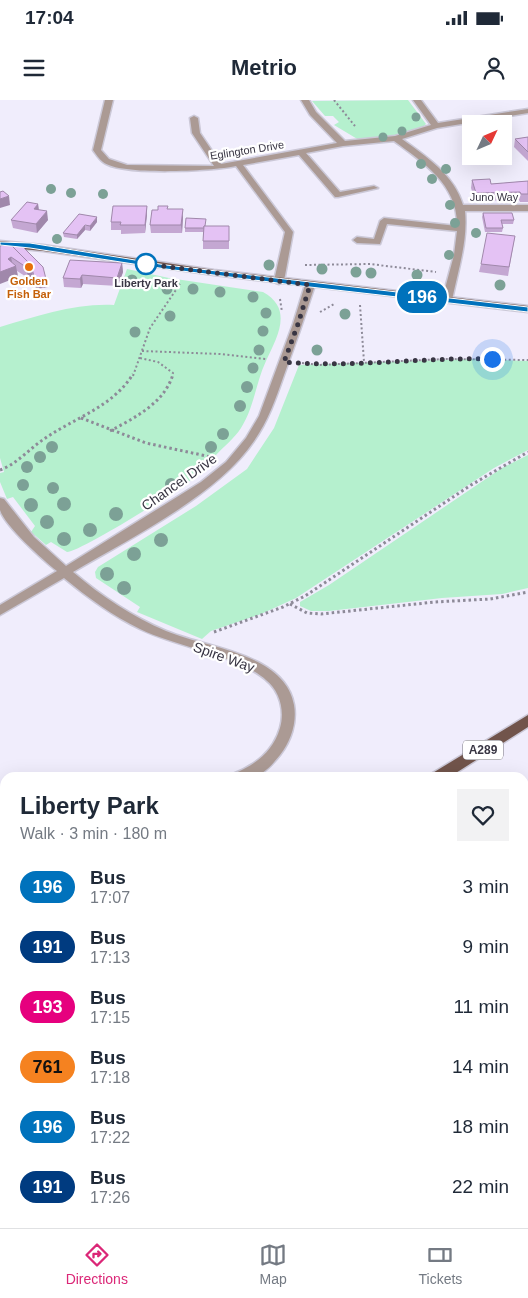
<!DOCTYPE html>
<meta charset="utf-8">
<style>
body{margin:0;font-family:Arial,sans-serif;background:#f2f2f3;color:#1f2937;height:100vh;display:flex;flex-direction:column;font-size:19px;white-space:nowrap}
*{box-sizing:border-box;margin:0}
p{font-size:16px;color:#747a83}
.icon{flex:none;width:28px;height:28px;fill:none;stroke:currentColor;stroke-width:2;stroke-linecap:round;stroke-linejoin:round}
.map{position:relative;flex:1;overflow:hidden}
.panel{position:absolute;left:0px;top:672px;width:529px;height:456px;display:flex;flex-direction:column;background:#fff;border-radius:15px 15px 0 0;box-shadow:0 5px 20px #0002}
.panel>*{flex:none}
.badge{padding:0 10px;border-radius:16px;font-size:18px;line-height:32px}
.needle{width:32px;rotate:46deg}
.tools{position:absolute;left:462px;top:15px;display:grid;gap:10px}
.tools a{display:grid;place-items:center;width:50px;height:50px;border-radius:0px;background:#fff;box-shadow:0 5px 20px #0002;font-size:25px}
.you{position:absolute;width:25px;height:25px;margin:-12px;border:4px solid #fff;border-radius:50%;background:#1a73e8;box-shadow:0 0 0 8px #1a73e833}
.map>.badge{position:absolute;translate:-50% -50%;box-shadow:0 0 0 2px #fff}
.round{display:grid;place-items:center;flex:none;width:52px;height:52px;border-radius:0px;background:#f2f2f3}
.overview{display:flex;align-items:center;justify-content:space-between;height:85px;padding:0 20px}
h1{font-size:24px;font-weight:700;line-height:38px}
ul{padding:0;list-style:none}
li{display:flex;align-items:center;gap:15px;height:60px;padding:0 20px}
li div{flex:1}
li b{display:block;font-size:19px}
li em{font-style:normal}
li .badge{min-width:55px;font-weight:700;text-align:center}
.status{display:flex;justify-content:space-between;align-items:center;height:35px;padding:0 25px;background:#fff;direction:ltr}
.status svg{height:14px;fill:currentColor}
header{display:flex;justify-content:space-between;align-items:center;height:65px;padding:0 20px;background:#fff;font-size:22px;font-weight:700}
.tab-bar{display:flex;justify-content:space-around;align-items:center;height:70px;border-top:1px solid #e0e1e3;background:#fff;font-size:14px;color:#747a83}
.tab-bar a{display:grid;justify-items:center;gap:2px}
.tab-bar .current{color:#db2777}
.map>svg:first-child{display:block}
</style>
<div class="status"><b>17:04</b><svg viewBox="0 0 49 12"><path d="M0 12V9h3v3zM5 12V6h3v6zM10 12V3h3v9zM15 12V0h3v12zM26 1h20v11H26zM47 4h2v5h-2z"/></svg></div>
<header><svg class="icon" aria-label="menu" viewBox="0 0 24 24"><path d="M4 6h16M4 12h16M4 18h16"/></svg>Metrio<svg class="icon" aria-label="person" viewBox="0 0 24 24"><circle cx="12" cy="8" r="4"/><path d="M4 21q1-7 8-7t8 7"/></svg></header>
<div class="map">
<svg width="528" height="1128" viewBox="0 0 528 1128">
<rect width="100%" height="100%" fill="#f0edfc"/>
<g fill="#b5f0ce">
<path d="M408 0 426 24 424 26 392 37 359 40 334 25 339 22 333 16H325L312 1Z"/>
<path d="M127 169 169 178 263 192C294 209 277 237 266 261 256 282 254 308 241 328 234 339 224 346 215 356 210 361 206 368 200 373 186 386 80 452 67 452L51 442 46 445 31 432 35 426 13 397 7 399 0 382V373L4 372 0 358V227C37 216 76 203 114 205Z"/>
<path d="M475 259 528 261V350L494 368 296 498 261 514 211 531 202 539 137 512 140 507 96 478 95 472 98 467 196 406 247 369 274 328 299 265Z"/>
<path d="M528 355V488L502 494 442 498 329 511H311L300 506V502L329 485 502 368Z"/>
</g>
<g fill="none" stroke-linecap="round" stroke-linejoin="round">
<defs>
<g id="minor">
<path d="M105 0H113L101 50 109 59 127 65 214 66 192 33 190 18 194 16 198 18 200 33 221 64 337 43 310 15 301 0H309L316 12 345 41 395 36 431 25 413 0H421L438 23 528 9V13L437 28 402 39C427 57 454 75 463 105H528V111H465C468 141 458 170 452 200L447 203 442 200 454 155 457 131 387 124 380 144 357 143 353 140 357 137 374 139 380 121 384 118 457 126C458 85 424 63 394 41L343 46 306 53 340 92 374 86 378 88 338 97H335L299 55 243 65 293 132 284 181 279 184 276 183 274 181 285 132 236 66C213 71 120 76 103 62 99 59 96 54 93 50Z"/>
<path d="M310 182 315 185C305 216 295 245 284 275 276 298 268 321 254 341 218 395 129 439 73 472 101 496 133 517 166 531 206 548 285 553 294 605 297 623 291 641 280 655 263 676 258 678 231 678L233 674C255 665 273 652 280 628 285 611 280 591 266 580 238 555 176 547 140 529 113 516 87 497 64 478L0 515V505L57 471C43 460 5 426 0 410 0 407 0 402 0 398L4 399 34 437 66 466 201 382 226 362 246 338 259 316 293 224 305 185Z"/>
<path d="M5 758V770L0 771V759Z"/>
</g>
<g id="major">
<path d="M0 141 43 145 214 170 528 206V212L214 175 43 151 0 147Z"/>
<path d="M528 615V627L448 678H429L431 674Z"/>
<path d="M528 690V703L524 705V692Z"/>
<path d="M5 880V894L0 896V882Z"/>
<path d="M5 965V981L0 983V967Z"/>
</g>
</defs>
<use href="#minor" stroke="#cbc8d7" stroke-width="3"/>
<use href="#major" stroke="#cbc8d7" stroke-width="3"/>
<g stroke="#8d8a98" stroke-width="2" stroke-dasharray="2 2.5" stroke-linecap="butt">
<path d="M334 0 355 26"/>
<path d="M305 165 370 164 436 172"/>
<path d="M280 199 282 212"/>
<path d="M360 205 364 262"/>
<path d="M320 212 334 204"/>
<path d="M142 251 220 254 266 259"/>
<path d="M140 258 158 262 173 273 172 276"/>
<path d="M302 263 319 265 445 259 528 260"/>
<path d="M133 276 150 228 180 184"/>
</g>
<g stroke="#8d8a98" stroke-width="3" stroke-dasharray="2.5 3" stroke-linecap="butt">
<path d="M81 318 146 343 211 357"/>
<path d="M110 331C134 318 165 303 173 274"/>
<path d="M0 370C17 364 29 349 44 339 74 318 113 307 133 274"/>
<path d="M290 504 307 513 321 514 435 502 490 499 528 492"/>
<path d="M214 532 283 507 305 496 471 385 528 352"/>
</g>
<use href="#minor" fill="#ab9a94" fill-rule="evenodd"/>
<use href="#major" fill="#71544b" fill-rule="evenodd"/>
</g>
<g fill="#7ca196">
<circle cx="416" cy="17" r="4.5"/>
<circle cx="402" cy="31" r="4.5"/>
<circle cx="383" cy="37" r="4.5"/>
<circle cx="421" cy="64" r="5"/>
<circle cx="446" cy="69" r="5"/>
<circle cx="432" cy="79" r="5"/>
<circle cx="51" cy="89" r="5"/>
<circle cx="71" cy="93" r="5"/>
<circle cx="103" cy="94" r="5"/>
<circle cx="450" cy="105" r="5"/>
<circle cx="455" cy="123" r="5"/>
<circle cx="476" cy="133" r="5"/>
<circle cx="57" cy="139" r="5"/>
<circle cx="449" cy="155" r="5"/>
<circle cx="269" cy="165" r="5.5"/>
<circle cx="322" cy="169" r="5.5"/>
<circle cx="356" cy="172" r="5.5"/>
<circle cx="371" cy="173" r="5.5"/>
<circle cx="417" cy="175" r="5.5"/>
<circle cx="132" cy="180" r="5.5"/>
<circle cx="500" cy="185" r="5.5"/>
<circle cx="167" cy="189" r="5.5"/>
<circle cx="193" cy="189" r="5.5"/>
<circle cx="220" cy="192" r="5.5"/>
<circle cx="253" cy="197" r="5.5"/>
<circle cx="266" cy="213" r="5.5"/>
<circle cx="345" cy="214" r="5.5"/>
<circle cx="170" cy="216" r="5.5"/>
<circle cx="263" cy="231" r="5.5"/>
<circle cx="135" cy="232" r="5.5"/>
<circle cx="259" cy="250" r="5.5"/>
<circle cx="317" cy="250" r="5.5"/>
<circle cx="253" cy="268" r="5.5"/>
<circle cx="247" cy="287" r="6"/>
<circle cx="240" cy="306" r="6"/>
<circle cx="223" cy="334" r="6"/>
<circle cx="52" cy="347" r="6"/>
<circle cx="211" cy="347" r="6"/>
<circle cx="40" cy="357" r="6"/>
<circle cx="27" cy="367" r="6"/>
<circle cx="171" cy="384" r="6"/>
<circle cx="23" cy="385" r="6"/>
<circle cx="53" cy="388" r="6"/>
<circle cx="64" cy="404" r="7"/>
<circle cx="31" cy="405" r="7"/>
<circle cx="116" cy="414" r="7"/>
<circle cx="47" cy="422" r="7"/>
<circle cx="90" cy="430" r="7"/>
<circle cx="64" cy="439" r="7"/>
<circle cx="161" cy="440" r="7"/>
<circle cx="134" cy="454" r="7"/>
<circle cx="107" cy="474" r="7"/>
<circle cx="124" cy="488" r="7"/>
</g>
<g fill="#c4a7d2">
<path d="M528 37V61L514 47 515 39Z"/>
<path d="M472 80 491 84 528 81V102H520L519 100 475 101 471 88Z"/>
<path d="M38 104 39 110 48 120 37 133 13 128 11 120Z"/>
<path d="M147 106V114L145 133 121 134V130H111V122Z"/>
<path d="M168 109 183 117 182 133H151L150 125Z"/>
<path d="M483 113 514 120 513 124H502L503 128 502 132H485L482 117Z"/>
<path d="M97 122 90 131 85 130 77 139 64 137 63 133Z"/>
<path d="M205 126H229V149H203V132H185V128Z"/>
<path d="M515 136 508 176 479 172 481 164Z"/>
<path d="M0 146 46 179 48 187 36 189 33 177 28 178 17 171 18 177Z"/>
<path d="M122 163 123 172 118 186 83 184 81 188 64 187 63 178Z"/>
</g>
<g fill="#a088ab">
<path d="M9 96 10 105 0 108V99Z"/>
<path d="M38 104 39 112 34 109Z"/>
<path d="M147 106V114L145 133V125Z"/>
<path d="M183 109V117L182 133 181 125Z"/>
<path d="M47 111 48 120 37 133 36 124Z"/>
<path d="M97 117V122L90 131V126Z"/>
<path d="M85 125V130L77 139V135Z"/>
<path d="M11 157 13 167 16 166 18 177 0 184V172L8 159Z"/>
<path d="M122 163 123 172 118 186 117 178Z"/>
<path d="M31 165 33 177 28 178 26 167Z"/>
<path d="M82 175 83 184 81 188 80 179Z"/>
<path d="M46 179 48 187 36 189 35 180Z"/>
</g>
<g fill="#e4c2f4" stroke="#a088ab">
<path d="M528 37V52L515 39Z"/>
<path d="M490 79 491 84 528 81V94H521L520 92 476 93 472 80Z"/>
<path d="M3 91 9 96 0 99V92Z"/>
<path d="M27 102 38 104 34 109 47 111 36 124 11 120Z"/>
<path d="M113 106H147L145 125H120L121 122H111Z"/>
<path d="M158 106H168L167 109H183L181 125H150L152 110H158Z"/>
<path d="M483 113H512L514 120H501L503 128H486Z"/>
<path d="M79 114 97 117 90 126 85 125 77 135 63 133Z"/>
<path d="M186 118 206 119 205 126H204V128H185Z"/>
<path d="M204 126H229V141H203Z"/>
<path d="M487 133 515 136 509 167 481 164Z"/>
<path d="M10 143 31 165 26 167 11 157 8 159 16 166 0 172V146Z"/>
<path d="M19 143 43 167 46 179 35 180 31 165 12 146Z"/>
<path d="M70 160 122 163 117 178 82 175 80 179 63 178Z"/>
</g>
<path fill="#0072bc" stroke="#fff" d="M0 142 30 143 166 165 310 182 528 207V212L310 187 166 169 30 148 0 145Z"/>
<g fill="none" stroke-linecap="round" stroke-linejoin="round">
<path stroke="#383543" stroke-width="5" stroke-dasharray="0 9" d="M146 164 310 185 298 224 284 262C353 268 422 257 492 259"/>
</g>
<circle fill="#fff" stroke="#0072bc" stroke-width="2.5" cx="146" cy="164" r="10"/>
<circle fill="#e8710a" stroke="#fff" stroke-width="2" cx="29" cy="167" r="5"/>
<g text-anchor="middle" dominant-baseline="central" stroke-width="4.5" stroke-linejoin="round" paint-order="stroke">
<g font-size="11" fill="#383543" stroke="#fff">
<text transform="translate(247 50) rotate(-9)">Eglington Drive</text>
<text x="494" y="97">Juno Way</text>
</g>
<g font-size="11" font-weight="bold" fill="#c56008" stroke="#fff">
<text x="29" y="181">Golden<tspan x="29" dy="13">Fish Bar</tspan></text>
</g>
<g font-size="11" font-weight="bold" fill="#383543" stroke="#fff">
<text x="146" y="183">Liberty Park</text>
</g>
<rect fill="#fff" stroke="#74727b" stroke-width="1" x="463" y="640.5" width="40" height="19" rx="4"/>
<g font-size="12" font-weight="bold" fill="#383543">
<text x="483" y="650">A289</text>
</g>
<g font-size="14" fill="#383543" stroke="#fff">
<text transform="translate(179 382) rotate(-35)">Chancel Drive</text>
<text transform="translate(224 557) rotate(20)">Spire Way</text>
</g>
</g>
</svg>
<div class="tools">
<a><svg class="needle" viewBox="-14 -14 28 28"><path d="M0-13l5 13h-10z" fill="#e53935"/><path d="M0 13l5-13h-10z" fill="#747a83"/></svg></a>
</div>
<div class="you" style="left:492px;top:259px"></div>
<b class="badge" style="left:422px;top:197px;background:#0072bc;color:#fff">196</b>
<section class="panel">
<div class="overview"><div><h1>Liberty Park</h1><p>Walk · 3 min · 180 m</p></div><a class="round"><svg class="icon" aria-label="heart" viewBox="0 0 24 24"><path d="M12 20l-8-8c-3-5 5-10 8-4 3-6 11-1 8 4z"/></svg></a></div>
<ul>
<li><span class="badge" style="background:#0072bc;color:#fff">196</span><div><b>Bus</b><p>17:07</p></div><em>3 min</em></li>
<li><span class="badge" style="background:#003b80;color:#fff">191</span><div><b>Bus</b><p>17:13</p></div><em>9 min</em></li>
<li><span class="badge" style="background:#e6007e;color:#fff">193</span><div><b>Bus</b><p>17:15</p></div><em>11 min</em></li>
<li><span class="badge" style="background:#f58220;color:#111">761</span><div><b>Bus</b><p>17:18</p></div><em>14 min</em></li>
<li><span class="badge" style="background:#0072bc;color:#fff">196</span><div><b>Bus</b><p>17:22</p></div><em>18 min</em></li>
<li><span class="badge" style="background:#003b80;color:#fff">191</span><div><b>Bus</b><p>17:26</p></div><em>22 min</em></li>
</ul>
</section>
</div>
<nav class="tab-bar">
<a class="current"><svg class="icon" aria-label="directions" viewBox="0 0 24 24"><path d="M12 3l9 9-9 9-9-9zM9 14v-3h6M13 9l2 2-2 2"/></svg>Directions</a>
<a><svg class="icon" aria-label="map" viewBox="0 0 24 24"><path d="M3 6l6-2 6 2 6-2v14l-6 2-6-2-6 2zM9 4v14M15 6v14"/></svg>Map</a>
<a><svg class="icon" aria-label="tickets" viewBox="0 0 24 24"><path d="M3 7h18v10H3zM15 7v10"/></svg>Tickets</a>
</nav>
